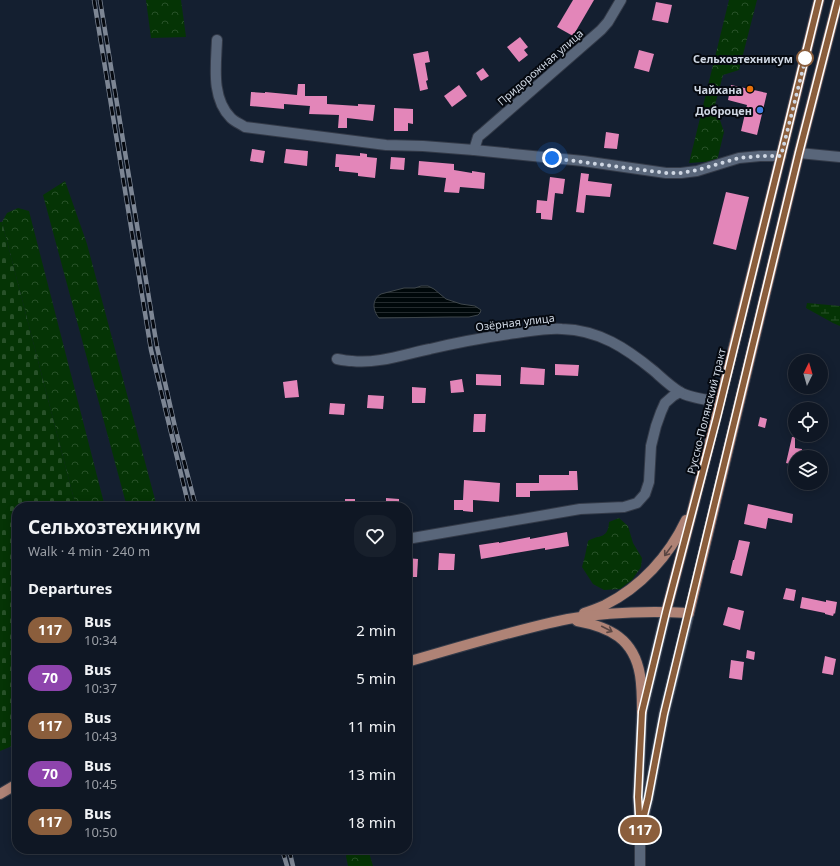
<!DOCTYPE html>
<meta charset="utf-8">
<style>
body{margin:0;font-family:"Noto Sans",sans-serif;background:#18202c;color:#f1f3f6;height:100vh;display:flex;flex-direction:column;font-size:15px;white-space:nowrap}
*{box-sizing:border-box;margin:0}
p{font-size:13px;color:#9b9fa6}
.icon{flex:none;width:22px;height:22px;fill:none;stroke:currentColor;stroke-width:2;stroke-linecap:round;stroke-linejoin:round}
.map{position:relative;flex:1;overflow:hidden}
.drawer{position:absolute;left:12px;top:502px;width:400px;height:352px;display:flex;flex-direction:column;background:#0f1724;border-radius:16px;box-shadow:0 2px 10px #0003,0 0 0 1px #2f3641}
.drawer>*{flex:none}
.badge{padding:0 8px;border-radius:13px;font-size:14px;line-height:26px}
.needle{width:26px;rotate:5deg}
.tools{position:absolute;left:788px;top:354px;display:grid;gap:8px}
.tools a{display:grid;place-items:center;width:40px;height:40px;border-radius:50%;background:#0f1724;box-shadow:0 2px 10px #0003,0 0 0 1px #2f3641;font-size:20px}
.you{position:absolute;width:20px;height:20px;margin:-10px;border:3px solid #fff;border-radius:50%;background:#1a73e8;box-shadow:0 0 0 6px #1a73e833}
.map>.badge{position:absolute;translate:-50% -50%;box-shadow:0 0 0 2px #fff}
h2{padding:0 16px;font-size:15px;line-height:36px}
.round{display:grid;place-items:center;flex:none;width:42px;height:42px;border-radius:16px;background:#18202c}
.headline{display:flex;align-items:center;justify-content:space-between;height:68px;padding:0 16px}
h1{font-size:19px;font-weight:700;line-height:30px}
ul{padding:0;list-style:none}
li{display:flex;align-items:center;gap:12px;height:48px;padding:0 16px}
li div{flex:1}
li b{display:block;font-size:15px}
li em{font-style:normal}
li .badge{min-width:44px;font-weight:700;text-align:center}
.map>svg:first-child{display:block}
</style>
<div class="map">
<svg width="840" height="866" viewBox="0 0 840 866">
<defs>
<pattern id="forest-crowns" width="20" height="18" patternUnits="userSpaceOnUse"><rect width="20" height="18" fill="#053405"/><path d="M2 6a3 3 0 1 1 6 0M12 15a3 3 0 1 1 6 0" fill="none" stroke="#285129"/></pattern>
<pattern id="wetland-marsh" width="20" height="14" patternUnits="userSpaceOnUse"><rect width="20" height="14" fill="#053405"/><path d="M1 5h8M5 5V1M11 12h8M15 12V8" fill="none" stroke="#285129"/></pattern>
<pattern id="cemetery-stones" width="16" height="16" patternUnits="userSpaceOnUse"><rect width="16" height="16" fill="#053405"/><path d="M2 7V4a2 2 0 0 1 4 0v3zM10 15v-3a2 2 0 0 1 4 0v3z" fill="#285129"/></pattern>
<pattern id="water-rules" width="6" height="5" patternUnits="userSpaceOnUse"><rect width="6" height="5" fill="#00080a"/><path d="M0 2.5h6" fill="none" stroke="#242b2e"/></pattern>
</defs>
<rect width="100%" height="100%" fill="#141f30"/>
<g fill="url(#forest-crowns)">
<path d="M146 0H181L186 37 151 38Z"/>
<path d="M729 0H757L739 70 723 75 715 105 724 132 717 161 689 163Z"/>
<path d="M65 181 87 244 157 507H127L43 195Z"/>
<path d="M18 208 29 211 105 507H76L2 222 7 213Z"/>
<path d="M619 518 628 526 633 543 642 558 641 567 632 580 620 589 604 590 593 584 582 567 585 556 588 541C599 534 608 540 609 522Z"/>
<path d="M348 849H368L373 866H348L346 856Z"/>
</g>
<path fill="url(#wetland-marsh)" d="M807 303 840 306V326L833 323 806 308Z"/>
<path fill="url(#cemetery-stones)" d="M0 222H2L76 507H17V744L0 751Z"/>
<path fill="url(#water-rules)" stroke="#3e464b" d="M421 286H428L434 289 446 299 461 304 475 306 481 310 480 313 478 315 469 317H450L379 318C373 311 371 300 381 294L404 288H415Z"/>
<g fill="#e386b9">
<path d="M573 0H594L573 36 557 27Z"/>
<path d="M656 2 672 5 668 23 652 20Z"/>
<path d="M520 37 528 47 524 50 528 55 519 62 507 47Z"/>
<path d="M639 50 654 54 649 72 634 68Z"/>
<path d="M428 51 430 62 425 63 428 80 426 81 428 89 420 91 413 54Z"/>
<path d="M483 68 489 76 481 81 476 73Z"/>
<path d="M298 84H305V96H327V104L358 106V104L375 105 373 121 347 118V128H338L339 115 309 114 310 106 284 104V109L250 106 251 92 265 93V92L297 95Z"/>
<path d="M459 85 467 96 452 107 444 96Z"/>
<path d="M731 85 767 93 757 135 741 131 747 105 728 100Z"/>
<path d="M394 108 413 109V124L408 123V131H394Z"/>
<path d="M606 132 619 134 617 149 604 148Z"/>
<path d="M252 149 265 151 263 163 250 161Z"/>
<path d="M286 149 308 151 307 166 284 163Z"/>
<path d="M360 153 367 154V157L377 158 375 178 358 176V173L339 171V167H335L336 154 360 156Z"/>
<path d="M391 157 405 158 404 170 390 169Z"/>
<path d="M419 161 454 164V170L472 173V171L485 173 484 189 460 187 459 193 444 192 446 178 418 175Z"/>
<path d="M581 173 589 174 588 181 612 184 610 197 586 195 584 213 576 212Z"/>
<path d="M550 177 565 179 563 194 555 193 552 220 541 219V213H536L537 200 547 201Z"/>
<path d="M726 192 749 197 736 250 713 244Z"/>
<path d="M555 364 579 365 578 376 555 375Z"/>
<path d="M521 367 545 369 544 385 520 384Z"/>
<path d="M476 374 501 375V386L476 385Z"/>
<path d="M462 379 464 392 451 393 450 381Z"/>
<path d="M297 380 299 397 285 398 283 382Z"/>
<path d="M412 387 426 388 425 403H412Z"/>
<path d="M368 395 384 396 383 409 367 408Z"/>
<path d="M330 403 345 404 344 415 329 414Z"/>
<path d="M474 414H486L485 432H473Z"/>
<path d="M760 417 767 419 765 428 758 426Z"/>
<path d="M792 437H795V448L802 449 801 457H795V465L786 463Z"/>
<path d="M569 471H577L578 490 530 491V497H516V483H539V475H569Z"/>
<path d="M464 480 500 483 499 502 473 500V512L463 511V510H454V500H463Z"/>
<path d="M386 498 399 499V507H386Z"/>
<rect x="345" y="499" width="10" height="8"/>
<path d="M748 504 793 514 792 523 768 518 766 529 744 524Z"/>
<path d="M567 532 569 546 545 550V548L481 559 479 545 499 542V543L530 537V539Z"/>
<path d="M739 540 750 542 742 576 730 573 733 560H734Z"/>
<path d="M439 553 455 554 454 570H438Z"/>
<path d="M407 558 418 559 417 577H407Z"/>
<path d="M786 588 796 590 794 601 783 599Z"/>
<path d="M802 597 826 602V600L837 602 835 614 834 613 833 616 825 614V613L800 608Z"/>
<path d="M728 607 744 611 740 630 723 625Z"/>
<path d="M747 650 755 652 754 660 746 658Z"/>
<path d="M825 656 836 659 833 675 822 673Z"/>
<path d="M731 660 744 662 742 680 729 678Z"/>
</g>
<g fill="none" stroke-linecap="round" stroke-linejoin="round">
<defs>
<g id="street">
<path d="M217 40C216 66 211 98 231 118 235 122 241 124 245 127L386 145 423 146 474 150 583 161 666 173H681L697 171 739 158 760 156H781"/>
<path d="M474 150 478 137 484 132 601 30 608 22 621 0"/>
<path d="M799 153 840 157"/>
<path d="M337 359C342 360 347 361 352 361 378 364 405 354 430 349 459 342 487 337 516 333 531 331 547 328 562 329 599 330 626 348 654 371 662 378 670 386 680 392 689 398 709 400 720 402"/>
<path d="M407 539 580 509 624 507 637 503 645 494 649 482 651 446 656 426 661 412 665 403 673 396 680 392"/>
</g>
<g id="secondary">
<path d="M642 823 648 799 664 714 689 613"/>
<path d="M640 866V831L638 797 642 712 666 612"/>
</g>
<g id="primary">
<path d="M666 612C720 409 769 204 819 0"/>
<path d="M584 613C591 611 598 608 605 605 641 587 669 556 686 520"/>
<path d="M577 621C610 627 634 639 640 675 642 687 642 700 642 712"/>
<path d="M407 662C460 647 514 630 568 619 608 612 649 611 689 613L799 153 838 0"/>
<path d="M0 794 17 784"/>
</g>
</defs>
<use href="#street" stroke="#333a48" stroke-width="12"/>
<use href="#secondary" stroke="#333a48" stroke-width="12"/>
<use href="#primary" stroke="#333a48" stroke-width="12"/>
<use href="#street" stroke="#59667a" stroke-width="10"/>
<use href="#secondary" stroke="#59667a" stroke-width="10"/>
<use href="#primary" stroke="#af8376" stroke-width="10"/>
<defs>
<g id="rail">
<path d="M94 0 151 350 189 507"/>
<path d="M100 0 157 347 175 427 196 507"/>
<path d="M282 849 287 866"/>
<path d="M289 849 293 866"/>
</g>
</defs>
<use href="#rail" stroke="#7d8694" stroke-width="4.5"/>
<use href="#rail" stroke="#050910" stroke-width="3" stroke-dasharray="9" stroke-linecap="butt"/>
</g>
<defs><path id="oneway-shaft" d="M-6 0H5M1.5-3L5.5 0L1.5 3" fill="none" stroke-width="1.6" stroke-linecap="round" stroke-linejoin="round"/></defs>
<g stroke="#5a4643">
<use href="#oneway-shaft" transform="translate(668 551) rotate(126)"/>
<use href="#oneway-shaft" transform="translate(607 629) rotate(27)"/>
</g>
<g fill="none" stroke-linecap="round" stroke-linejoin="round">
<defs>
<path id="line" d="M819 0 717 417 666 612 642 712 638 797 640 831 648 799 664 714 799 153 838 0"/>
</defs>
<use href="#line" stroke="#fff" stroke-width="9"/>
<use href="#line" stroke="#8b5e3c" stroke-width="6"/>
<path stroke="#cfd7e3" stroke-width="4" stroke-dasharray="0 7.2" d="M552 158 666 173H681L697 170 739 158 760 156H781L806 57 805 58"/>
</g>
<circle fill="#fff" stroke="#8b5e3c" stroke-width="2" cx="805" cy="58" r="8"/>
<circle fill="#e8710a" stroke="#050910" stroke-width="1.5" cx="750" cy="89" r="4"/>
<circle fill="#3f7fe0" stroke="#050910" stroke-width="1.5" cx="760" cy="110" r="4"/>
<g text-anchor="middle" dominant-baseline="central" stroke-width="4" stroke-linejoin="round" paint-order="stroke">
<g font-size="11" font-weight="bold" fill="#cfd7e3" stroke="#050910" text-anchor="end">
<text x="793" y="58">Сельхозтехникум</text>
</g>
<g font-size="11" fill="#cfd7e3" stroke="#050910">
<text transform="translate(540 67) rotate(-41)">Придорожная улица</text>
<text transform="translate(515 322) rotate(-7)">Озёрная улица</text>
<text transform="translate(706 411) rotate(-76)">Русско-Полянский тракт</text>
</g>
<g font-size="11" font-weight="bold" fill="#cfd7e3" stroke="#050910" text-anchor="end">
<text x="742" y="89">Чайхана</text>
<text x="752" y="110">Доброцен</text>
</g>
</g>
</svg>
<div class="tools">
<a><svg class="needle" viewBox="-14 -14 28 28"><path d="M0-13l5 13h-10z" fill="#e53935"/><path d="M0 13l5-13h-10z" fill="#9b9fa6"/></svg></a>
<a><svg class="icon" aria-label="locate" viewBox="0 0 24 24"><circle cx="12" cy="12" r="6"/><path d="M12 2v4M12 18v4M2 12h4M18 12h4"/></svg></a>
<a><svg class="icon" aria-label="layers" viewBox="0 0 24 24"><path d="M12 4l9 5-9 5-9-5zM3 14l9 5 9-5"/></svg></a>
</div>
<div class="you" style="left:552px;top:158px"></div>
<b class="badge" style="left:640px;top:830px;background:#8b5e3c;color:#fff">117</b>
<section class="drawer">
<div class="headline"><div><h1>Сельхозтехникум</h1><p>Walk · 4 min · 240 m</p></div><a class="round"><svg class="icon" aria-label="heart" viewBox="0 0 24 24"><path d="M12 20l-8-8c-3-5 5-10 8-4 3-6 11-1 8 4z"/></svg></a></div>
<h2>Departures</h2>
<ul>
<li><span class="badge" style="background:#8b5e3c;color:#fff">117</span><div><b>Bus</b><p>10:34</p></div><em>2 min</em></li>
<li><span class="badge" style="background:#8e44ad;color:#fff">70</span><div><b>Bus</b><p>10:37</p></div><em>5 min</em></li>
<li><span class="badge" style="background:#8b5e3c;color:#fff">117</span><div><b>Bus</b><p>10:43</p></div><em>11 min</em></li>
<li><span class="badge" style="background:#8e44ad;color:#fff">70</span><div><b>Bus</b><p>10:45</p></div><em>13 min</em></li>
<li><span class="badge" style="background:#8b5e3c;color:#fff">117</span><div><b>Bus</b><p>10:50</p></div><em>18 min</em></li>
</ul>
</section>
</div>
